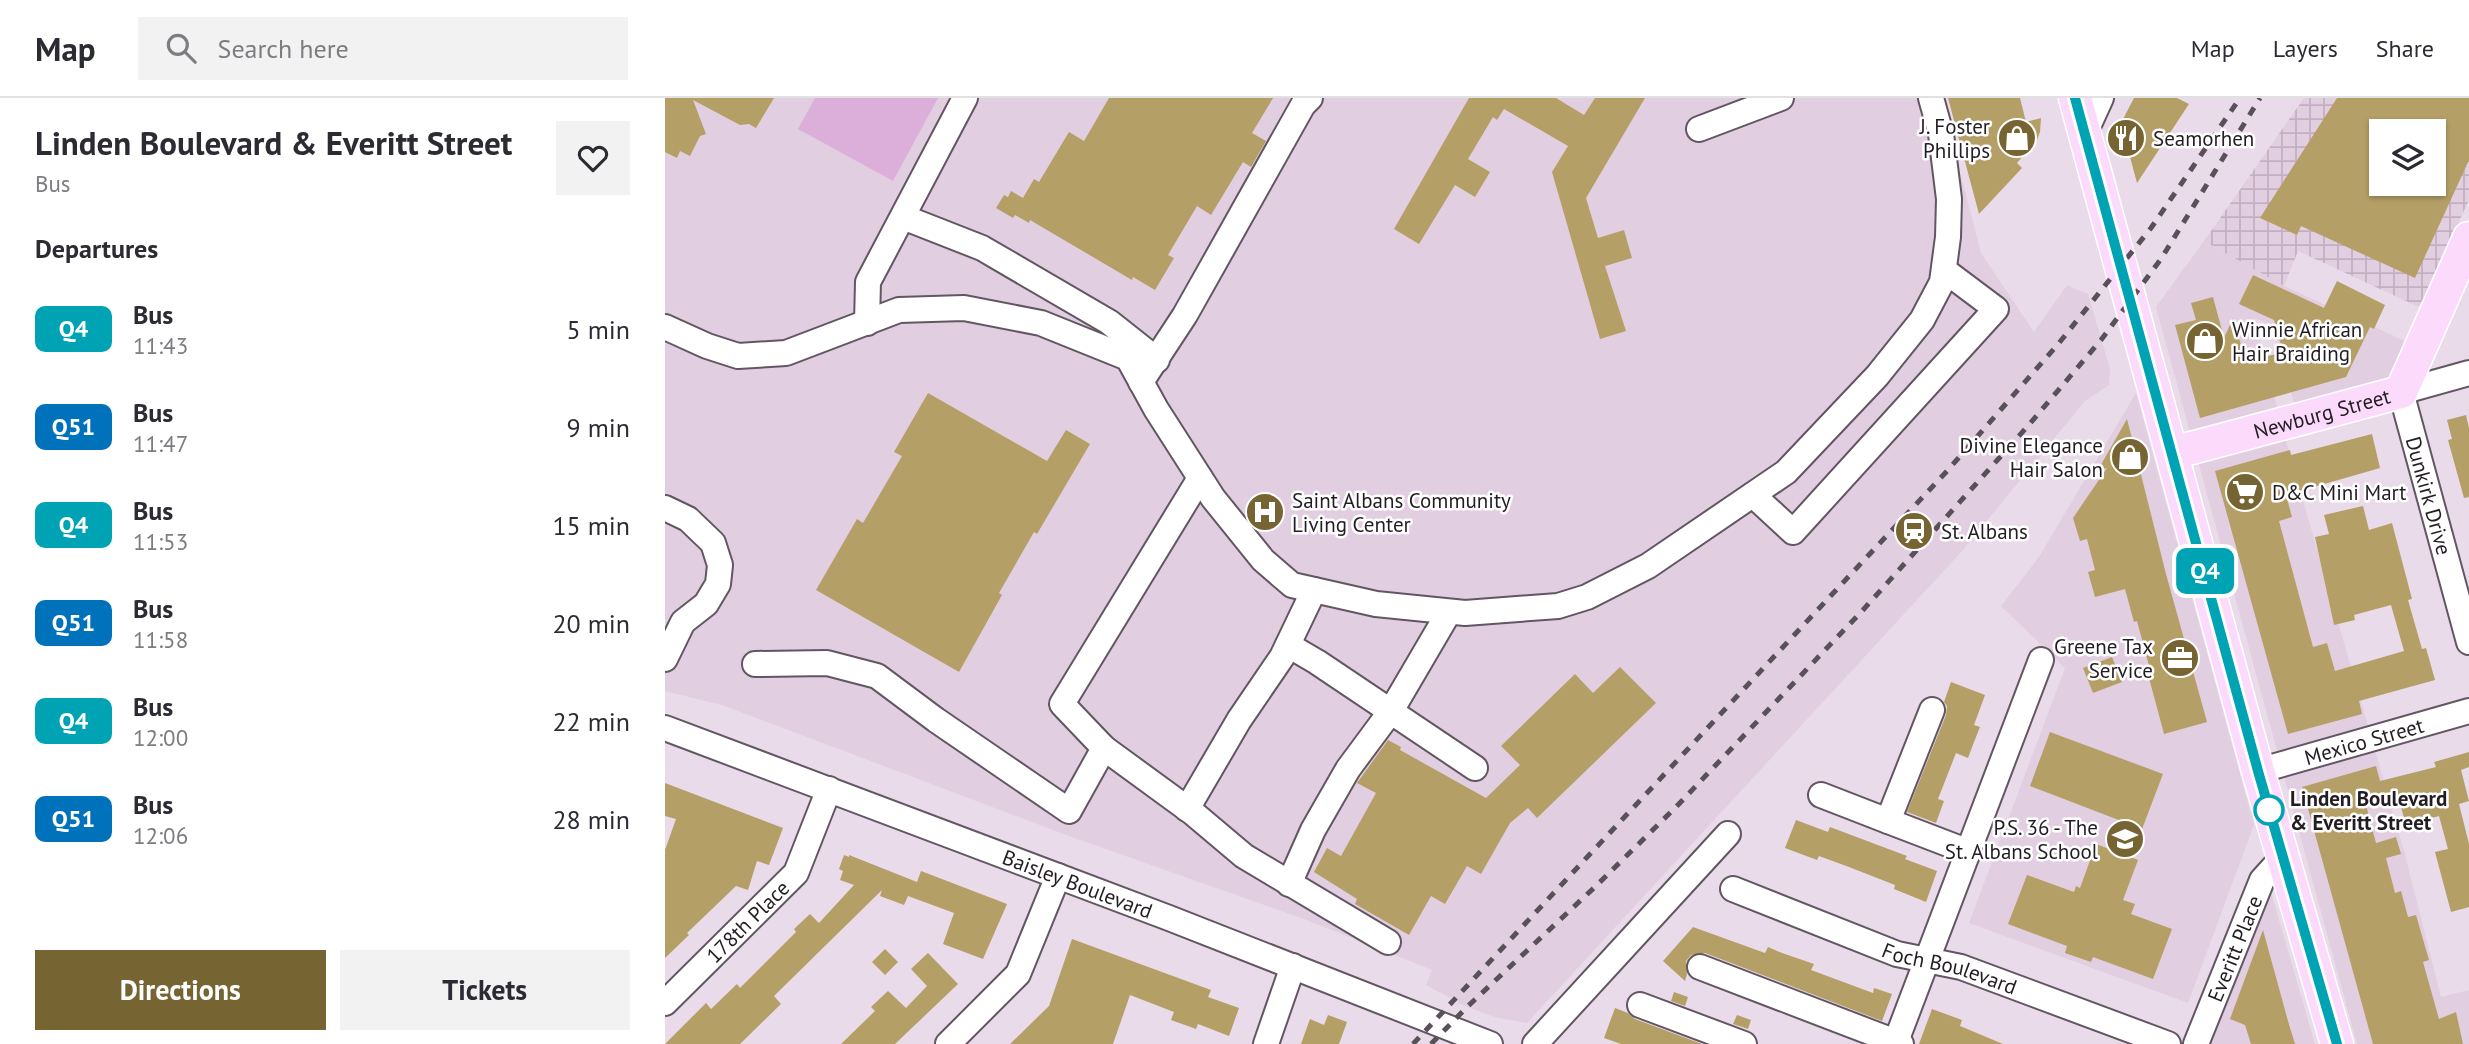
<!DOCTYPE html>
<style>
body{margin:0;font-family:"PT Sans",sans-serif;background:#f2f2f3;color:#2b2b33;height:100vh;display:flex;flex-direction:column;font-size:26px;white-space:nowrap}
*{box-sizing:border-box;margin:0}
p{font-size:23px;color:#7c7c81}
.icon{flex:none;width:38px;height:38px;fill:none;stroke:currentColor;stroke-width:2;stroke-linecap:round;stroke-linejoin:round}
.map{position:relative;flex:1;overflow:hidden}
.details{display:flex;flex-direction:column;background:#fff;width:665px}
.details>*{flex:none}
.badge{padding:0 14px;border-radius:10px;font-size:24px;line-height:46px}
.tools{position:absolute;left:1704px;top:21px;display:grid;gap:14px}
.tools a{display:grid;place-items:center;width:77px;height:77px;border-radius:0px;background:#fff;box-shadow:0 2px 5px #0004;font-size:35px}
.map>.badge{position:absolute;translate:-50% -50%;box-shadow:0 0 0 4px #fff}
h2{padding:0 35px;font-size:26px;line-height:63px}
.round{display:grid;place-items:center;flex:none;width:74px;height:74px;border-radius:0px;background:#f2f2f3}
.overview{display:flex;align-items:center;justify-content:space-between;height:119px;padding:0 35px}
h1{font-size:33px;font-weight:600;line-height:52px}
.cta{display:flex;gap:14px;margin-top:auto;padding:14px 35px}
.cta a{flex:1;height:80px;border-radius:0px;background:#766432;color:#fff;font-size:28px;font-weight:600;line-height:80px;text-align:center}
.cta a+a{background:#f2f2f3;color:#2b2b33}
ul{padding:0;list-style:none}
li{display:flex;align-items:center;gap:21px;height:98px;padding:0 35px}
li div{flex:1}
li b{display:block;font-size:26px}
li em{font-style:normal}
li .badge{min-width:77px;font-weight:700;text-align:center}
header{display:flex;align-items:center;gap:42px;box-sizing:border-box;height:98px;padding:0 35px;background:#fff;border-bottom:2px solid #e1e1e2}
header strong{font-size:33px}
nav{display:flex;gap:38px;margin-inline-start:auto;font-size:24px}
.search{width:490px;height:63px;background:#f2f2f3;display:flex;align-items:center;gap:18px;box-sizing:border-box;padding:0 24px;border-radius:0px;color:#7c7c81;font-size:26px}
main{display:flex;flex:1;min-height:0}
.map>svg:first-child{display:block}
</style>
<header>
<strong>Map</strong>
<div class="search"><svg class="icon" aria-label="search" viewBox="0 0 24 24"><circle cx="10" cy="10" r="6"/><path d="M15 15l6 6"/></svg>Search here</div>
<nav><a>Map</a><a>Layers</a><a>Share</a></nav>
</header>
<main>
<section class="details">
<div class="overview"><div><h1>Linden Boulevard &amp; Everitt Street</h1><p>Bus</p></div><a class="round"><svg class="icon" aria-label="heart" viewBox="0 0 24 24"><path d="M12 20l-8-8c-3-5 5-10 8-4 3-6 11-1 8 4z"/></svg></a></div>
<h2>Departures</h2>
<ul>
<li><span class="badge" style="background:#00a3b4;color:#fff">Q4</span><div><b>Bus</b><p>11:43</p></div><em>5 min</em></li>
<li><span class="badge" style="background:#0072bc;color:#fff">Q51</span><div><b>Bus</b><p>11:47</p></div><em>9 min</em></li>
<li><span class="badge" style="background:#00a3b4;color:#fff">Q4</span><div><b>Bus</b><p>11:53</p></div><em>15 min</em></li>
<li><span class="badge" style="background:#0072bc;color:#fff">Q51</span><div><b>Bus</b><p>11:58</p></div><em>20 min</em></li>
<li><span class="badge" style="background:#00a3b4;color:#fff">Q4</span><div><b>Bus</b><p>12:00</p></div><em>22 min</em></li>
<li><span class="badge" style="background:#0072bc;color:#fff">Q51</span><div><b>Bus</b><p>12:06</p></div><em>28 min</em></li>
</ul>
<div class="cta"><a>Directions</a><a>Tickets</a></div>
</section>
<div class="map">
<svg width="1804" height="946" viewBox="0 0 1804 946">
<defs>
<pattern id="industrial-grid" width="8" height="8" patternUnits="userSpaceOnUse" patternTransform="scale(1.75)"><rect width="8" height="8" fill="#e2cee1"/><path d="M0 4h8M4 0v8" fill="none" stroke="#c2b0c1"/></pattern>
</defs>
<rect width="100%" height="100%" fill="#e9dbe9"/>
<g fill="#e2cee1">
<path d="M0 0H1276L1316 155 1369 234 1402 187 1423 196 1445 271 1444 287 1420 303 1298 452 862 925 833 920 802 909 761 887 767 872 639 821 404 738 57 607 0 593Z"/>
<path d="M1539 143 1619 188 1760 252 1754 302 1637 334 1608 227 1589 220 1620 340 1739 753 1776 899 1804 892V946H1692L1491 209Z"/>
<path d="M1471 295 1589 727 1523 905 1304 825 1400 570 1336 508 1374 459Z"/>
<path d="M1605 791 1650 946H1544Z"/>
</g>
<path fill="url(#industrial-grid)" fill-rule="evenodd" d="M1639 0H1804V102L1754 209 1633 153 1619 188 1539 143ZM1717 33H1769V86H1717Z"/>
<path fill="#dcafdb" d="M150 0H273L228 83 133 31Z"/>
<g fill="#b49f66" fill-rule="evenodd">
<path d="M0 0H109L91 30 84 26 75 27 28 2 41 36 35 38 25 58 15 53 12 60 0 54Z"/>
<path d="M444 0H608L587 35 601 43 586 69 578 64 546 117 532 108 503 157 509 160 490 192 468 179 467 182 365 122 364 125 350 117 348 120 331 110 339 97 343 99 346 93 358 100 369 81 374 84 404 34 419 43Z"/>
<path d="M804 0H891L919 17 930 0H980L921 100 933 140 959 132 967 160 940 168 961 233 935 241 887 74 903 48 839 11 832 22 828 19 803 61 825 74 810 99 790 87 754 146 729 131Z"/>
<path d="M1283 0H1355L1361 24 1376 20 1375 34 1372 42 1352 65 1357 70 1314 116Z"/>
<path d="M1469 0H1512L1524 6 1472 85 1456 25Z"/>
<path d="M1672 0H1804V62L1750 180 1636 128 1632 137 1595 120ZM1717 33H1769V86H1717Z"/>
<path d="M1588 177 1659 210 1672 183 1720 207 1709 231 1705 229 1681 279 1535 320 1510 227 1531 222 1526 205 1548 199 1559 240 1568 220 1581 264 1618 254 1609 222 1574 206Z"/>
<path d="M263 295 382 363 401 332 425 346 372 436 369 434 334 495 337 497 294 574 151 492 192 421 198 425 237 358 229 354Z"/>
<path d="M1801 317 1804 330V399L1799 400 1783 342 1787 341 1782 322Z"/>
<path d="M1462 321 1501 476 1542 624 1499 636 1484 580 1487 579 1472 523 1469 524 1460 491 1430 499 1423 474 1430 472 1422 441 1415 443 1408 420 1442 370 1433 372Z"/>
<path d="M1707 336 1715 370 1621 397 1627 419 1614 423 1648 549 1662 545 1670 573 1739 553 1726 507 1689 517 1690 522 1669 527 1650 439 1664 436 1659 417 1698 408 1704 432 1727 425 1747 501 1743 502 1757 551 1761 550 1770 582 1694 603 1697 616 1623 636 1550 373 1625 352 1626 357Z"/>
<path d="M1447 559 1457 584 1428 595 1418 570Z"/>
<path d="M955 569 991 605 872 720 863 710 845 725 816 776 802 768 780 806 766 798 744 837 690 806 692 801 649 774 662 750 676 758 711 695 692 685 723 642 736 649 735 652 821 700 855 667 836 648 910 576 928 595Z"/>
<path d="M1286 584 1320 597 1309 627 1315 629 1309 644 1303 660 1291 655 1273 701 1279 703 1271 725 1242 714 1281 617 1282 608 1279 604Z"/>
<path d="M1385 634 1498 676 1477 731 1365 688Z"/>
<path d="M1804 654V669L1796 672 1804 703 1794 706 1804 746V809L1786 814 1770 754 1783 751 1774 718 1741 727 1733 698 1701 707 1711 745 1731 739 1736 756 1721 760 1730 795 1736 793 1743 819 1751 817 1764 862 1758 864 1774 921 1791 914 1798 946H1708L1637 689 1711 668 1715 683 1771 669 1769 664Z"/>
<path d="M0 685 118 730 104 767 92 763 83 792 71 788 22 835 24 837 0 860V752L11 721 0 718Z"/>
<path d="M1131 722 1163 734 1165 729 1242 758 1240 761 1272 773 1261 804 1229 791 1230 787 1184 769 1154 758 1152 762 1120 750Z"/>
<path d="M1431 746 1473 762 1458 802 1470 806 1466 816 1507 831 1488 881 1428 859 1426 864 1400 855 1402 848 1343 826 1362 777 1409 794 1411 788 1415 790Z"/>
<path d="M179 757 184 759V757L252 784 256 773 342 806 318 861 278 846 289 815 243 798 239 807 215 798 217 792 109 898 116 906 75 946H0L41 905 46 911 72 886 75 890 131 834 129 831 145 816 154 825 189 787 175 782 178 773 174 771Z"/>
<path d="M1028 829 1100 855 1103 849 1117 855 1149 866 1146 872 1208 895 1209 890 1227 896 1217 923 1040 855 1026 857 1021 863 1022 876 1020 883 998 863Z"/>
<path d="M1598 832 1623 923 1630 946H1586L1580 927 1565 921Z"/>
<path d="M407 841 546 892 543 899 574 910 564 938 533 926 531 931 506 922 509 914 465 897 448 946H345L384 908Z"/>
<path d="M220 851 233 864 220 877 207 864Z"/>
<path d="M263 855 293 886 230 946H176L210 913 206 909 223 893 241 910 262 888 246 871Z"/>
<path d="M1009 894 1023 899 1020 908 1006 903Z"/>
<path d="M950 910 963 915 970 921 1037 946H956L939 940Z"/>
<path d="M1267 911 1297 922 1295 928 1338 946H1254Z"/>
<path d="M663 917 682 924 674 946H636L645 921 659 927Z"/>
<path d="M1072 917 1086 922 1083 931 1068 926Z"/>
</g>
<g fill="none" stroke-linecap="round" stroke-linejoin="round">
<defs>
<g id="minor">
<path d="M1034 31 1116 0"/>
<path d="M1420 35 1436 0"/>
<path d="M238 119 317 150 444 224 492 262"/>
<path d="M202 225 203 184 300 0"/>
<path d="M0 229 42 248 73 258 121 255 234 212 299 210 376 225 463 260 491 311 548 400 598 462 627 487 711 506 800 515 893 508 922 499 983 468 1121 374 1212 278 1257 222 1277 184 1283 139 1284 101 1276 36 1266 0"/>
<path id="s1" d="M1804 275 1736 294 1804 544"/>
<path d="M476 284 520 217 638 7 645 0"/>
<path d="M1088 397 1128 434 1331 211 1279 172"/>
<path d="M0 410 23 421 48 445 55 467 53 486 41 506 18 524 0 561"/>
<path d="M623 547 652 564 810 670"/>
<path d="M90 566 162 565 212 578 271 622 404 713 439 650 528 715 579 758 723 844"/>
<path d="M1267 612 1223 723 1304 754"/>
<path id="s2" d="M0 630 504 820 825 946"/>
<path d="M439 650 397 606 535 380"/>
<path id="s3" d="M1593 673 1804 613"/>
<path d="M1156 697 1223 723"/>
<path d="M522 711 574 622 617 559 649 492"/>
<path d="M624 786 648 732 683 671 726 613 784 514"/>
<path id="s4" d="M1068 791 1232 856 1296 869 1503 946"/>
<path d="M1035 869 1236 946"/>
<path id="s5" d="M0 905 131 775 164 691"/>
<path d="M975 907 1079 946"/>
<path d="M283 946 353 876 393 778"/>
<path d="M601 946 628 868"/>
<path d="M870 946 1063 736"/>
<path d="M1230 946 1376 562"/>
<path id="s6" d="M1531 946 1597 782 1618 759"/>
</g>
<g id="major">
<path d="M1410 0 1593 673 1672 946"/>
<path id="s7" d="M1508 355 1736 294 1804 140"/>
</g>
</defs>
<use href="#minor" stroke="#625662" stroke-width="28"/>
<use href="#major" stroke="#fff" stroke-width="35"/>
<use href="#minor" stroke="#fff" stroke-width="24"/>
<use href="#major" stroke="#fcdafb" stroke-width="32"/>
<g stroke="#595159" stroke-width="5" stroke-dasharray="9 9" stroke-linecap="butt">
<path d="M748 946 1283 372 1394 245 1486 130 1575 0"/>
<path d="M766 946 802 909 932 787 1011 709 1198 512 1362 329 1436 242 1496 161 1595 0"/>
</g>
</g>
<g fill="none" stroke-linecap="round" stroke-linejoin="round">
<defs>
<path id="line" d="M1410 0 1593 673 1672 946"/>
</defs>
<use href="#line" stroke="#fff" stroke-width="16"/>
<use href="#line" stroke="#00a3b4" stroke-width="10"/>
</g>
<defs>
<symbol id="shop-disc" viewBox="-11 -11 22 22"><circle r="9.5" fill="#766432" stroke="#fff"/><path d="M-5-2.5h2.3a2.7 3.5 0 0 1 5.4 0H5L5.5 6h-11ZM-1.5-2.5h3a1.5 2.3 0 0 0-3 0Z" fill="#fff"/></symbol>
<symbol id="restaurant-disc" viewBox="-11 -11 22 22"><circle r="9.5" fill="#766432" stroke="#fff"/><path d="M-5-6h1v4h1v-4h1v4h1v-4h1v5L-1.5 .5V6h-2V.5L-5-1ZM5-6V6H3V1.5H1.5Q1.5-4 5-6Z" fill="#fff"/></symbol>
<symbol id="supermarket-disc" viewBox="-11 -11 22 22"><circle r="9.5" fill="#766432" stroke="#fff"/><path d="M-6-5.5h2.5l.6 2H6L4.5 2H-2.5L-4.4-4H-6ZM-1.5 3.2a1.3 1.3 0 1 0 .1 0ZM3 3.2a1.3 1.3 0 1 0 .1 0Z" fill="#fff"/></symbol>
<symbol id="hospital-disc" viewBox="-11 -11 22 22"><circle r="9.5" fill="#766432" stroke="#fff"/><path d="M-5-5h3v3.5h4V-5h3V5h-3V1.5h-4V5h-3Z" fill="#fff"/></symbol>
<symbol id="station-disc" viewBox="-11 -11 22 22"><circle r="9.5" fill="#766432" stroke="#fff"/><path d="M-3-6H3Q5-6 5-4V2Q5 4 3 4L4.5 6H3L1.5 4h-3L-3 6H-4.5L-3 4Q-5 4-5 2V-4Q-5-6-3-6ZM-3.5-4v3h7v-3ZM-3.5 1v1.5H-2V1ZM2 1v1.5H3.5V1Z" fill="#fff"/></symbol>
<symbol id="office-disc" viewBox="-11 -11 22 22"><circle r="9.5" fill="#766432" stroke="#fff"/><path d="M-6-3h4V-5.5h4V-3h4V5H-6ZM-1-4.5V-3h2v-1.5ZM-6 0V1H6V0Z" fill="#fff"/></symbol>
<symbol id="school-disc" viewBox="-11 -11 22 22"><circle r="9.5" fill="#766432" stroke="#fff"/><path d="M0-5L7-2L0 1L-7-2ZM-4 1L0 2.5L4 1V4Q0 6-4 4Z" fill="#fff"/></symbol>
</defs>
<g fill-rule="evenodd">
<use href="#shop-disc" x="1330" y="18" width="44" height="44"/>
<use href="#restaurant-disc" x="1439" y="18" width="44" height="44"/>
<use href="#shop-disc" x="1518" y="221" width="44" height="44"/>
<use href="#shop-disc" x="1443" y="337" width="44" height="44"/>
<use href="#supermarket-disc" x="1558" y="372" width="44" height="44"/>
<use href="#hospital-disc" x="578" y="392" width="44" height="44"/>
<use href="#station-disc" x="1227" y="411" width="44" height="44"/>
<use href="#office-disc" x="1493" y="538" width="44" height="44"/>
<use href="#school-disc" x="1438" y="719" width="44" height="44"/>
</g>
<circle fill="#fff" stroke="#00a3b4" stroke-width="3.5" cx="1604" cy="712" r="14"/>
<g text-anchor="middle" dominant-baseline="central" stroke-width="5" stroke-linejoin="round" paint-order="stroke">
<g font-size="21" fill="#221d22" stroke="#fff" text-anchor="start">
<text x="1325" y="28" text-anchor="end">J. Foster<tspan x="1325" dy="24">Phillips</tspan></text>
<text x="1488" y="40">Seamorhen</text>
<text x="1567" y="231">Winnie African<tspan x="1567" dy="24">Hair Braiding</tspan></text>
<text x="1438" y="347" text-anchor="end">Divine Elegance<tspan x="1438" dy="24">Hair Salon</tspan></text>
<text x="1607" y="394">D&amp;C Mini Mart</text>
<text x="627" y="402">Saint Albans Community<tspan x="627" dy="24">Living Center</tspan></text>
<text x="1276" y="433">St. Albans</text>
<text x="1488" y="548" text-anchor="end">Greene Tax<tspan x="1488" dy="24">Service</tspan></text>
<text x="1433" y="729" text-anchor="end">P.S. 36 - The<tspan x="1433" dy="24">St. Albans School</tspan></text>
</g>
<g font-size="21" fill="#221d22" stroke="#fff">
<text stroke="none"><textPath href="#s7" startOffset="154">Newburg Street</textPath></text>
<text stroke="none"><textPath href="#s1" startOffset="178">Dunkirk Drive</textPath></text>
<text stroke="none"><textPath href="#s3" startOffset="110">Mexico Street</textPath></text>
<text stroke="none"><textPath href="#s2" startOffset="441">Baisley Boulevard</textPath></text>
<text stroke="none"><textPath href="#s5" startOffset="116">178th Place</textPath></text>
<text stroke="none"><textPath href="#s6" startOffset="103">Everitt Place</textPath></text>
<text stroke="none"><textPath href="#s4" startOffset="231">Foch Boulevard</textPath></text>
</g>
<g font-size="21" font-weight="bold" fill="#221d22" stroke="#fff" text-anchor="start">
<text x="1625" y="700">Linden Boulevard<tspan x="1625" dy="24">&amp; Everitt Street</tspan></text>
</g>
</g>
</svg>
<div class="tools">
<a><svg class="icon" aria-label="layers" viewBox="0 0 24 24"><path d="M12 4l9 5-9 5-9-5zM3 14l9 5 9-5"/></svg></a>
</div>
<b class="badge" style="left:1540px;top:473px;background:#00a3b4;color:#fff">Q4</b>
</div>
</main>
